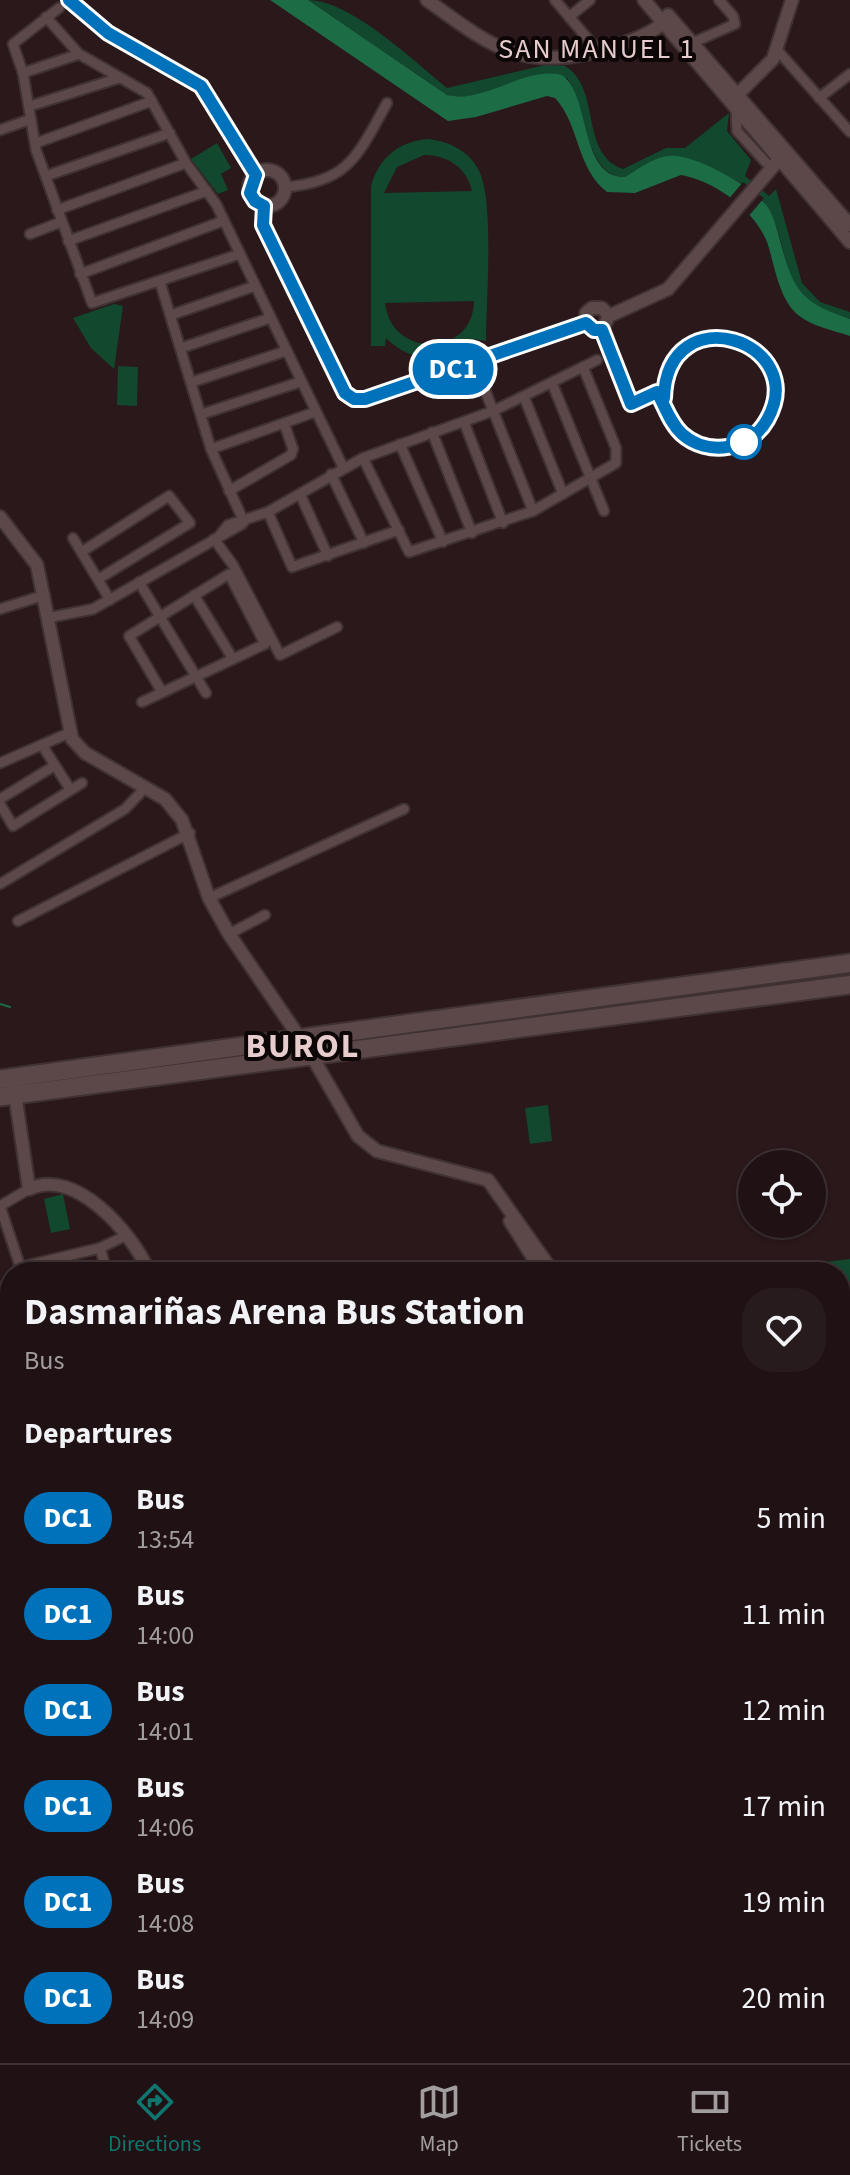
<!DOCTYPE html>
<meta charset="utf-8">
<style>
body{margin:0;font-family:"Source Sans 3",sans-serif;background:#281b1d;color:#f1f3f6;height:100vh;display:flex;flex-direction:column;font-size:30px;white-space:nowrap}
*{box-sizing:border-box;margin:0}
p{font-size:26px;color:#a29ea0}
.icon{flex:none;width:44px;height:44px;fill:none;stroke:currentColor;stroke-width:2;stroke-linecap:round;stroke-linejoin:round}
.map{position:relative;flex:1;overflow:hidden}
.sheet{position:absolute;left:0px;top:1262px;width:850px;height:802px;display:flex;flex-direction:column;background:#201214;border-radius:32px 32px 0 0;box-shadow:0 2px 6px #0004,0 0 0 2px #3d3234}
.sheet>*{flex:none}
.badge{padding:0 16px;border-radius:26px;font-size:28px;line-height:52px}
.buttons{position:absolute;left:738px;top:1150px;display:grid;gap:16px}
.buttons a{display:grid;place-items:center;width:88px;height:88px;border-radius:50%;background:#201214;box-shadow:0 2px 6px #0004,0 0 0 2px #3d3234;font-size:40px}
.map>.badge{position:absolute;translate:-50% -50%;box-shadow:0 0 0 4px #fff}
h2{padding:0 24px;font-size:30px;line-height:72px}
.round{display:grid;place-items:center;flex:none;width:84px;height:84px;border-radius:32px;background:#281b1d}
.head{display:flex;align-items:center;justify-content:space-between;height:136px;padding:0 24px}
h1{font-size:38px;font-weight:700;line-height:60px}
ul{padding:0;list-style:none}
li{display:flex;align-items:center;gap:24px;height:96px;padding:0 24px}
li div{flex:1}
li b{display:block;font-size:30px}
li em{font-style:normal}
li .badge{min-width:88px;font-weight:700;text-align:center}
.tabs{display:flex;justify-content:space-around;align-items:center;height:112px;border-top:2px solid #3d3234;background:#201214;font-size:22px;color:#a29ea0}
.tabs a{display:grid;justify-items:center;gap:4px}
.tabs .on{color:#0f766e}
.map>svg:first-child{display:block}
</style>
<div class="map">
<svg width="850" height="2063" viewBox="0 0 850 2063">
<rect width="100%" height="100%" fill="#2a181a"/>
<g fill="#11482e" fill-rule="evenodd">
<path d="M308 0C350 0 414 61 447 88L545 65 565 66C602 88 579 154 623 169L666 148H685L729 113 727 131 751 160 745 176 769 196 776 189 802 283 820 302 850 312V319C839 315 825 313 815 307 781 287 787 238 768 208 747 174 693 166 658 158L625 177C585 178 585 102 567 78 525 70 485 104 447 95Z"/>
<path d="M427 139C448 141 468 150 478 169 495 197 486 303 486 341L473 339C448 364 411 364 386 338L385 346H371V186C379 158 398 142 427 139ZM424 155C448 155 467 168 472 191L384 193 397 167ZM474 301C473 358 391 359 385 303Z"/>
<path d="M217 143 231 168 221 174 228 190 218 194 191 159Z"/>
<path d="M114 304 123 306 114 369 91 348 73 318Z"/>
<path d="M118 366 138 367 137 406 117 405Z"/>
<path d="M548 1105 552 1141 530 1144 525 1108Z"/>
<path d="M63 1194 70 1229 51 1233 44 1199Z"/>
<path d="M850 1259V1457L840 1468V1272H741Z"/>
<path d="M840 1501 850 1508V1655H840Z"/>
</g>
<path fill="#1c6c46" d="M270 0H308L447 95C485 104 524 66 562 75 591 95 579 178 625 177 639 169 653 157 669 156 694 153 756 188 769 209 775 219 778 233 781 244 794 293 803 303 850 319V336C835 331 811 326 798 315 780 300 775 269 769 248 759 213 716 181 681 175L635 193 607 192C576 168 580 125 555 98L547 96 476 117 448 121Z"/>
<path fill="#2a181a" d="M743 182 764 198 747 218 727 201Z"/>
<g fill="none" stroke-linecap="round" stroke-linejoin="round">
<path stroke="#1c6c46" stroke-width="2" d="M0 1004 10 1007"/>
<g stroke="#1c6c46" stroke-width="14">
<path d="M840 1480 850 1466"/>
<path d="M840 1491 850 1501"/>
</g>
<defs>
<g id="street">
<path d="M555 0 598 51"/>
<path d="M59 8 13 44 23 73 36 150 92 303 240 254"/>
<path d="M46 17 79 54 147 93 186 163 216 204 343 467"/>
<path d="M569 17 590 0"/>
<path d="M692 43 735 24 733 16 719 0"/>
<path d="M778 51 850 132"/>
<path d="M23 73 79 54"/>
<path d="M819 98 850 74"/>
<path d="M30 106 119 78"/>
<path d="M736 110 737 131 771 168"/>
<path d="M0 130 31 119"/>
<path d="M36 143 152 101"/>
<path d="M46 176 170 133"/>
<path d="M285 187C349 182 358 155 387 103"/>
<path d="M57 210 186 163"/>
<path d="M30 234 61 222"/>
<path d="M68 241 207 191"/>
<path d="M80 274 223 221"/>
<path d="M160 282 211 449 244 522"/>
<path d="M171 315 255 286"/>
<path d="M181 348 270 318"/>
<path d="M479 375 533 511"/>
<path d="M192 382 286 351"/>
<path d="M552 383 604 511"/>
<path d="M524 397 563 494"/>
<path d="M202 414 300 382"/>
<path d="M464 422 503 523"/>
<path d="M432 432 472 533"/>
<path d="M400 444 443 542"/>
<path d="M211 449 315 412"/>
<path d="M363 458 409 552 533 511 616 463V448L583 367"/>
<path d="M331 474 364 543"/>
<path d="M229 491 291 455 293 449 284 423"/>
<path d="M300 494 328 556"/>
<path d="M268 512 292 567 399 530"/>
<path d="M219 536 228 525 268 512 363 458 493 411 597 360"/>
<path d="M73 538 110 600"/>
<path d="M214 539 233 565 280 655 337 627"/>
<path d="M83 551 169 496 190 523 100 578"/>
<path d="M139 582 206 693"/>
<path d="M194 595 233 659"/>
<path d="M0 609 45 595"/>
<path d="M47 618 93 609 242 524"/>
<path d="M142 702 265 644 229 574 129 636 162 692"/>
<path d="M42 745 70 789"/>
<path d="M0 763 69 733"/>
<path d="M0 799 54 766"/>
<path d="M0 804 13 826 82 783"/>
<path d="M0 884 125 809 144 789"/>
<path d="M209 898 404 809"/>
<path d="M18 921 190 833"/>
<path d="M229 934 265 915"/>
<path d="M0 1075 850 959"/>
<path d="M0 1101 850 989"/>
<path d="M100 1248 107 1272"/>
<path d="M65 1257 69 1272"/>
<path d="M21 1267 100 1248 125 1236"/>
<path d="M22 1272 0 1206 29 1189"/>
<path d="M521 1272 542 1261"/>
<path d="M0 1384 6 1388 10 1403"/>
<path d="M0 1447 10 1444"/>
<path d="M0 1507 10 1504"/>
<path d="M0 1569 10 1566"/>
<path d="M0 1796 10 1830"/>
<path d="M188 2054 194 2063"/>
<path d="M446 2054 452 2063"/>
<path d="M643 2054 644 2063"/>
<path d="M504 2062 554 2054"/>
<path d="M38 2063 52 2054"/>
<path d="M117 2063 128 2056"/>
<path d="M221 2063 238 2054"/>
<path d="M339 2063 361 2054"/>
<path d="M703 2063 761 2054"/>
</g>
<g id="secondary">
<path d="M69 0 108 33 201 86 256 175"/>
<path d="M427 0C487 43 518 71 595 52 622 45 646 37 668 20"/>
<path d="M644 0 850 242"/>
<path d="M668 15 850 225"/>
<path d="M732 100 773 59 792 0"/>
<circle cx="267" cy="188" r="18"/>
<path d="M264 206 263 225 345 393 354 399H365L586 323"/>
<path d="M609 316 668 289 782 156"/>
<path d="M586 323V313L592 308H602L609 316"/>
<path d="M586 323 594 330H602L609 316"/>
<path d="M0 517 37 565 72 739 85 753 165 799 182 820 209 898 229 934 310 1053 358 1136 377 1151 488 1180 553 1272"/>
<path d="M0 1082 850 966"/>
<path d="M14 1087 29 1189C76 1167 133 1234 149 1272"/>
<path d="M0 1094 850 982"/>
<path d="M510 1221 542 1272"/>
<path d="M0 1631 10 1628"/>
<path d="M840 1667 850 1666"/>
<path d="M0 1875 10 1871"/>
<path d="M787 2054 788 2063"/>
</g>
</defs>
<use href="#street" stroke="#403233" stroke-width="13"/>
<use href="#secondary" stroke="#403233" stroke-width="16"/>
<use href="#street" stroke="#5c4749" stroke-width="9"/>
<use href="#secondary" stroke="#5c4749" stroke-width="12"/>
</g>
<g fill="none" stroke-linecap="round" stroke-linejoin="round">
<defs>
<path id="line" d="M69 0 108 33 201 86 256 175 250 193 255 201 264 206 263 225 345 393 354 399H365L586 323 594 330H602L631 404 657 392C665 406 670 423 682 434 708 457 750 450 767 420 812 341 667 294 664 398"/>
</defs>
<use href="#line" stroke="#fff" stroke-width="18"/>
<use href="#line" stroke="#0072bc" stroke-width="12"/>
</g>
<circle fill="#fff" stroke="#0072bc" stroke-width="4" cx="744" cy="442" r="16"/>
<g text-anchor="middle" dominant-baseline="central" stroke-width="8" stroke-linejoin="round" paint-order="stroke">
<g font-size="28" letter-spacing="2" fill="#e7ccce" stroke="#0d0606">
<text x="597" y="49">SAN MANUEL 1</text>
</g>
<g font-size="34" font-weight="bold" letter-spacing="2" fill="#e7ccce" stroke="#0d0606">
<text x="303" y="1046">BUROL</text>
</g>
</g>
</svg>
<div class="buttons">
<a><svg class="icon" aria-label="locate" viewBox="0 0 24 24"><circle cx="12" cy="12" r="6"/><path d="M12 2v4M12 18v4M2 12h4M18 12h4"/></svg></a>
</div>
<b class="badge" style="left:453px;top:369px;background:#0072bc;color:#fff">DC1</b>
<section class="sheet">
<div class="head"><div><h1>Dasmariñas Arena Bus Station</h1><p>Bus</p></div><a class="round"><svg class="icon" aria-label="heart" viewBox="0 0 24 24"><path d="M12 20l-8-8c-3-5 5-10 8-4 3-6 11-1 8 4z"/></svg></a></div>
<h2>Departures</h2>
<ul>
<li><span class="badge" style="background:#0072bc;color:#fff">DC1</span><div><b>Bus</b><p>13:54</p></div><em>5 min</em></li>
<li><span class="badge" style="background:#0072bc;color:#fff">DC1</span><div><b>Bus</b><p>14:00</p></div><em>11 min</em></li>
<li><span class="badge" style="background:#0072bc;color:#fff">DC1</span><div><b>Bus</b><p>14:01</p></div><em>12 min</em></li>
<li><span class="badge" style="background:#0072bc;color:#fff">DC1</span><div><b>Bus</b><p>14:06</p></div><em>17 min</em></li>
<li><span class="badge" style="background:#0072bc;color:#fff">DC1</span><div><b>Bus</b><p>14:08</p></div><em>19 min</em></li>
<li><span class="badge" style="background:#0072bc;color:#fff">DC1</span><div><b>Bus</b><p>14:09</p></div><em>20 min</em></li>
</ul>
</section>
</div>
<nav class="tabs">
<a class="on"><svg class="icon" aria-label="directions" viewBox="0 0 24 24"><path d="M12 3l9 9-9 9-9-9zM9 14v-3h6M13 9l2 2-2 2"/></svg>Directions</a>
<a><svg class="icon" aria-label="map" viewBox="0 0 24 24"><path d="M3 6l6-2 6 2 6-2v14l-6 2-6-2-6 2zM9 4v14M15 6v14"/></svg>Map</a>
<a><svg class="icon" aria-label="tickets" viewBox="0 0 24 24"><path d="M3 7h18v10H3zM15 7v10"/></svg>Tickets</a>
</nav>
